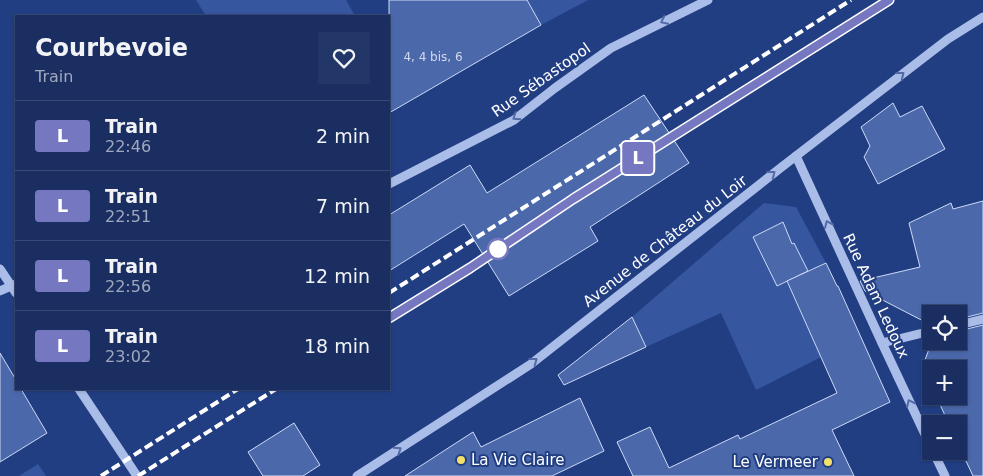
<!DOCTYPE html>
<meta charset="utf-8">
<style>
body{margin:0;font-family:"DejaVu Sans",sans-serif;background:#233668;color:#f1f3f6;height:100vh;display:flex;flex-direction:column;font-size:19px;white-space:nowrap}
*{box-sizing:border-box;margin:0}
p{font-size:16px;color:#9fa8be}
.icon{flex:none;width:28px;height:28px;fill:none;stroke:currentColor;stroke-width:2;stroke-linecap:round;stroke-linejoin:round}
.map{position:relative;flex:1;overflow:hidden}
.side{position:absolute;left:15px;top:15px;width:375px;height:375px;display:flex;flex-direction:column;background:#1a2e62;border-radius:0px;box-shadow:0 1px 4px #0004,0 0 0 1px #384a77}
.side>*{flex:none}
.badge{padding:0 10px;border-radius:4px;font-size:18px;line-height:32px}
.controls{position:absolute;left:922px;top:305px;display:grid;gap:10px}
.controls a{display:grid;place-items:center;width:45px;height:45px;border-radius:0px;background:#1a2e62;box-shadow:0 1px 4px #0004,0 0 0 1px #384a77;font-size:25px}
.map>.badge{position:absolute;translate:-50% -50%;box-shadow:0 0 0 2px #fff}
.round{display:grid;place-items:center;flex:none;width:52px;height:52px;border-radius:0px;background:#233668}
.head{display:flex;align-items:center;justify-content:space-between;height:85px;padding:0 20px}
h1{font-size:24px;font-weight:800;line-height:38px}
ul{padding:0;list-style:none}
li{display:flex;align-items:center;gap:15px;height:70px;padding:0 20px;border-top:1px solid #384a77}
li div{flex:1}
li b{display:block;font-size:19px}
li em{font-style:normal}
li .badge{min-width:55px;font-weight:700;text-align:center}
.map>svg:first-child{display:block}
</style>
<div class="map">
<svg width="983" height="476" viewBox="0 0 983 476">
<rect width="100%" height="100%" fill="#223e83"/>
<g fill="#3656a0">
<path d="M196 0H346L355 16H206Z"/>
<path d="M527 0H588L541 25Z"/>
<path d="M764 203 796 207 826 263 787 281 821 357 756 390 721 313 646 347 632 317Z"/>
<path d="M38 464 46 476H19Z"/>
</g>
<g fill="#4b68ab" stroke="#cddaf6">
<path d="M389 0H527L541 25 389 113Z"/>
<path d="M644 95 689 163 590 227 598 241 509 296 464 224 389 271V215L470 165 487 193Z"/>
<path d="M893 103 900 117 922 106 945 149 878 184 864 157 870 146 861 127Z"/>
<path d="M983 201V313L959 319V314H931V325L865 291 860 281 920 267 909 223 951 203 953 209Z"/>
<path d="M783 222 792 244 794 243 808 271 777 286 753 237Z"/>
<path d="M826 263 837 286H838L890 402 832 430 854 476H633L617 442 650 427 669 468 738 435 740 439 837 393 787 281Z"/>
<path d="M632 317 646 347 564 385 558 375Z"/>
<path d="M983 325V476H973L959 446V424H949L936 396H959V369H931V387L922 368 932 341H959V331Z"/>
<path d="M0 353 16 380V389H21L47 433 0 462Z"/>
<path d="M580 398 604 451 552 476H405L473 432 481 447Z"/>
<path d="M294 423 320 465 303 476H263L248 452Z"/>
</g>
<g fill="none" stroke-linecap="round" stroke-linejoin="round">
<g stroke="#aabde8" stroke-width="9">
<path d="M796 156 882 343 931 447"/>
<path d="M389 184 514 120 555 88 611 48 708 0"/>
<path d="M0 269 16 293"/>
<path d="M0 291 16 284"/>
<path d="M959 325 983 319"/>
<path d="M882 343 931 331"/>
<path d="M79 389 137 476"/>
<path d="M933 451 945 476"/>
<path d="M357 476 531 364 783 166 948 39 983 17"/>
</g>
<g stroke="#fff" stroke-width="4" stroke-dasharray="9 4" stroke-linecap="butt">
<path d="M389 293 851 0"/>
<path d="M389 318 470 268 573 199 889 0"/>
<path d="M101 476 238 389"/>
<path d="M138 476 276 389"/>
</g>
</g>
<defs><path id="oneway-chevron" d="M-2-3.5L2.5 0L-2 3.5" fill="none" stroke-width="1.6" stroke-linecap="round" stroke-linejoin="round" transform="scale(1.25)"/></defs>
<g stroke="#526aa6">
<use href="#oneway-chevron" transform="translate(664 21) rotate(154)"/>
<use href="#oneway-chevron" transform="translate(901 75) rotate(-38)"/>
<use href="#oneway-chevron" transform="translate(516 117) rotate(146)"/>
<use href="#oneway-chevron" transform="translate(772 174) rotate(-38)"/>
<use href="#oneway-chevron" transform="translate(828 224) rotate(-114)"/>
<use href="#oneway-chevron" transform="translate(534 361) rotate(-37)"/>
<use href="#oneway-chevron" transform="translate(910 403) rotate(-115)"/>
<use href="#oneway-chevron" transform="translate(398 450) rotate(-33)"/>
</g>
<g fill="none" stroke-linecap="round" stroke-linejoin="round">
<defs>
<path id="line" d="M389 318 470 268 573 199 889 0"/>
</defs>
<use href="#line" stroke="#fff" stroke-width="11"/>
<use href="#line" stroke="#7577c0" stroke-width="8"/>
</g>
<circle fill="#fff" stroke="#7577c0" stroke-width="2.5" cx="498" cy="249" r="10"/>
<g fill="#f4e16b" stroke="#223e83" stroke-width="2">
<circle cx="461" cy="460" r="5"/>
<circle cx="828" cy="462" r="5"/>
</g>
<g text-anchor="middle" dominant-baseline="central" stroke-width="4" stroke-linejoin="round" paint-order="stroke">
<g font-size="12" fill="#d2d9ea">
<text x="433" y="57">4, 4 bis, 6</text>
</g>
<g font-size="15" fill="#fff" stroke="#223e83">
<text transform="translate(541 80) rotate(-35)">Rue Sébastopol</text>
<text transform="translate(665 241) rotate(-38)">Avenue de Château du Loir</text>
<text transform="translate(876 296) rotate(65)">Rue Adam Ledoux</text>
</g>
<g font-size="15" fill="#fff" stroke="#223e83" text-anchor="start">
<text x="471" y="460">La Vie Claire</text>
<text x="818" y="462" text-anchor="end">Le Vermeer</text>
</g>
</g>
</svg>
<div class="controls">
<a><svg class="icon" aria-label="locate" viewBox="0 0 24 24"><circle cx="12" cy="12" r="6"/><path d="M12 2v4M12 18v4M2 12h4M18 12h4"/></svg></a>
<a>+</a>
<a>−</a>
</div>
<b class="badge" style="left:638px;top:158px;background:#7577c0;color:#fff">L</b>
<section class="side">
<div class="head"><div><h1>Courbevoie</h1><p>Train</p></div><a class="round"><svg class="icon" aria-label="heart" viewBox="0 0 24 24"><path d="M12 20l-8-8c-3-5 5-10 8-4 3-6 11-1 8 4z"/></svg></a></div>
<ul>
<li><span class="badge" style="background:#7577c0;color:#fff">L</span><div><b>Train</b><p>22:46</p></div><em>2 min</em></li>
<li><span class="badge" style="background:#7577c0;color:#fff">L</span><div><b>Train</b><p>22:51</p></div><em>7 min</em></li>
<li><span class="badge" style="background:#7577c0;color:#fff">L</span><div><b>Train</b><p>22:56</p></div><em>12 min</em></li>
<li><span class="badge" style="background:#7577c0;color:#fff">L</span><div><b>Train</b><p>23:02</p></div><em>18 min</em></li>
</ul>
</section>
</div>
